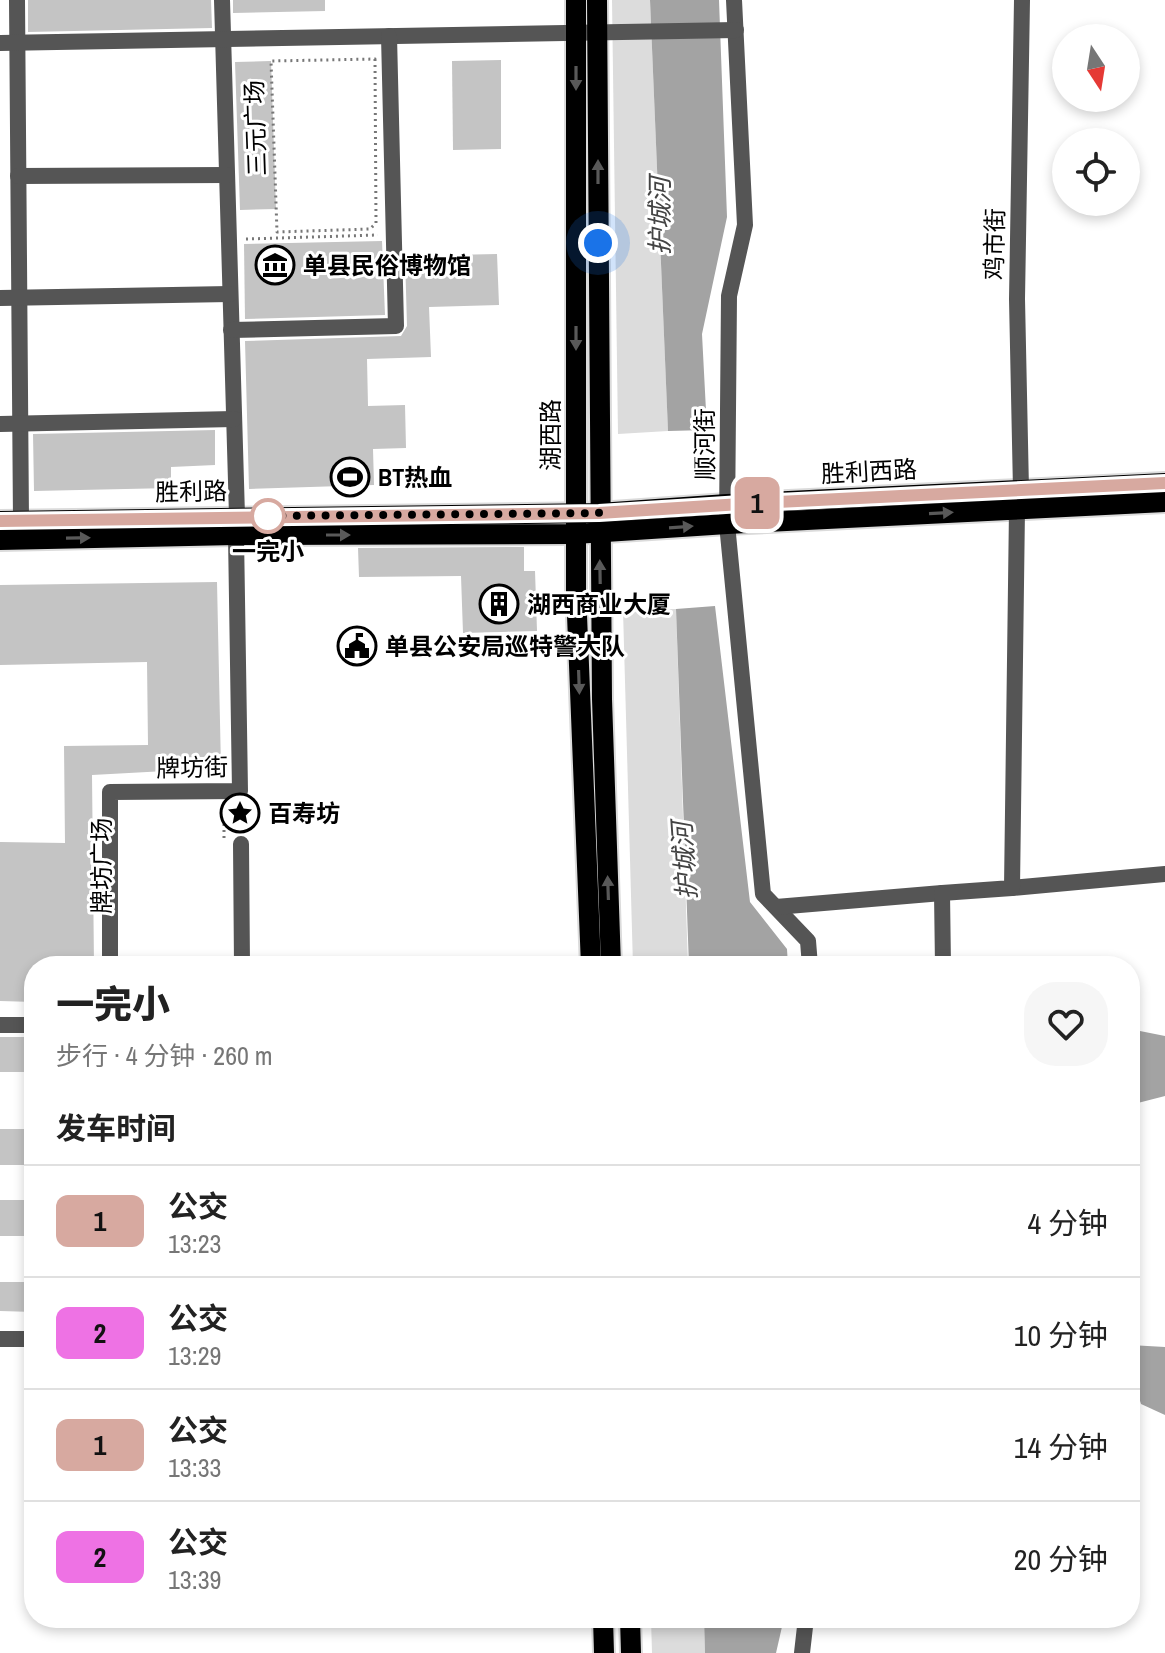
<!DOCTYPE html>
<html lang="zh">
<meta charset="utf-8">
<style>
body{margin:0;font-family:"Archivo Narrow","Noto Sans SC",sans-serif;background:#f6f6f6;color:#222;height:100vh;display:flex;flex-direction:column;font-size:30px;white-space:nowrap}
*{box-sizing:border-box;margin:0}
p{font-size:26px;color:#767676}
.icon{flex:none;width:44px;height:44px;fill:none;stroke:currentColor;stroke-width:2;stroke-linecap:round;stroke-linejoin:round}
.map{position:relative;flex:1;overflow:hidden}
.sheet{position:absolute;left:24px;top:956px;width:1116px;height:672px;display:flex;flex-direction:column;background:#fff;border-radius:32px;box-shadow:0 4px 12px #0003}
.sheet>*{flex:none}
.badge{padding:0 16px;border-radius:12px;font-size:28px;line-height:52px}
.needle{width:52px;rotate:168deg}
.tools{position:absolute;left:1052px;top:24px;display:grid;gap:16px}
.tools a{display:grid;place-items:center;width:88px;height:88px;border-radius:50%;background:#fff;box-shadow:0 4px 12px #0003;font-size:40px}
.you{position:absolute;width:40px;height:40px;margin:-20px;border:6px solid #fff;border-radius:50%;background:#1a73e8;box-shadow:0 0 0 12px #1a73e833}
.map>.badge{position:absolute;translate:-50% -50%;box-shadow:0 0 0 4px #fff}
h2{padding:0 32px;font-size:30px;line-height:72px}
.round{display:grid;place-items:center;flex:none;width:84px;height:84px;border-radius:32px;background:#f6f6f6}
.headline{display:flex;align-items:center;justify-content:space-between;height:136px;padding:0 32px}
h1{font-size:38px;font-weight:800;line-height:60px}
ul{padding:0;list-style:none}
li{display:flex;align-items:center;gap:24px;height:112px;padding:0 32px;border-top:2px solid #e0e0e0}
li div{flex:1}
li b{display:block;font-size:30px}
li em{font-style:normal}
li .badge{min-width:88px;font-weight:700;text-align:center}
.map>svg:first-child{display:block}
</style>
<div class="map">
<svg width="1165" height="1653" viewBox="0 0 1165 1653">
<rect width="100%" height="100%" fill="#fff"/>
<g fill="#dcdcdc">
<path d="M612 0H650L668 431 618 434Z"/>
<path d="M676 609 688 966H633L623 610Z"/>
<path d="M651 1618H704L705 1653H652Z"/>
</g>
<g fill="#a3a3a3">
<path d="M650 0H719L727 217 702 334 707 430 668 431Z"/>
<path d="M715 606 750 902 787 949 788 966H689L676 609Z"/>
<path d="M1130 1029 1165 1036V1096L1130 1105Z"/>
<path d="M1130 1345 1165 1347V1415L1141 1404 1134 1382Z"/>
<path d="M704 1618H784L776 1653H705Z"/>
</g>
<g fill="#c4c4c4">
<path d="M28 0H211L212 28 28 32Z"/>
<path d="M233 0H325V11L233 13Z"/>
<path d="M501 60V149L453 150 452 61Z"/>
<path d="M271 61 276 209 240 210 235 62Z"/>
<path d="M382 241 385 315 245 319 244 244Z"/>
<path d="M497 254 499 305 429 307 431 357 367 359 368 406 405 405 406 448 373 449 374 485 249 489 245 341 401 336 407 326 405 256Z"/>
<path d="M215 430V465L171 467V488L34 491 33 434Z"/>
<path d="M524 547V571H535L537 631 463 633 461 576 359 577 358 548Z"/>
<path d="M217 582 221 768 92 775 94 966H34V1002L0 1001V842L65 843 64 746 148 745 147 662 0 665V585Z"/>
<rect x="0" y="1037" width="34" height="35"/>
<rect x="0" y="1129" width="34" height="36"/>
<rect x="0" y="1200" width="34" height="36"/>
<path d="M0 1282H34V1312L0 1311Z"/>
</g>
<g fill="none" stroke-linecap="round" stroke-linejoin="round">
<defs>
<g id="major">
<path d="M576 0V590L591 966"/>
<path d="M597 0 602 699 611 966"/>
<path d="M0 521 599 513 727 504 1165 483"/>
<path d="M0 540 236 535 575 534 727 524 1165 502"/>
<path d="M603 1618 604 1653"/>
<path d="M630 1618 631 1653"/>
</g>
</defs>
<use href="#major" stroke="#dbdbdb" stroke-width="24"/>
<g stroke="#777" stroke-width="3" stroke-dasharray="2 4" stroke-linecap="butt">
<path d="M375 59 376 223 370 229 277 232 271 61Z"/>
<path d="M246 239 378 235"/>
<path d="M224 806V842"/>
</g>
<g stroke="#555" stroke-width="16">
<path d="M17 0 21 521"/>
<path d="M222 0 237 516"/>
<path d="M734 0 745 225 729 296 727 524 763 894 808 941 810 966"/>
<path d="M0 43 736 30"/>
<path d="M18 176 227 175"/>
<path d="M0 298 230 294"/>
<path d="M231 330 396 326 389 36"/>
<path d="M0 424 234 419"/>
<path d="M1021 490 1017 299 1022 0"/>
<path d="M241 844 242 966"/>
<path d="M1012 888 1165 874"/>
<path d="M776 907 942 893"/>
<path d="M110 966V792L240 791 236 535"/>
<path d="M943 966 942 893 1012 888 1017 509"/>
<path d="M0 1025H34"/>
<path d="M0 1339H34"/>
<path d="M802 1653 806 1618"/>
</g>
<use href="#major" stroke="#000" stroke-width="20"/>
</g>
<defs><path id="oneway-solid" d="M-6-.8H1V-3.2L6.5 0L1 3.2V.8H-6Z" transform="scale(2)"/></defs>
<g fill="#595959">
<use href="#oneway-solid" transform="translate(576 78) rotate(90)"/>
<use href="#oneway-solid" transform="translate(598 172) rotate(-90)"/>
<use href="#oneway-solid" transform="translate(576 338) rotate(90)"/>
<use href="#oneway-solid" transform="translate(941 513) rotate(-3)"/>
<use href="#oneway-solid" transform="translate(681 527) rotate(-4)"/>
<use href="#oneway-solid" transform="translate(338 535)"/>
<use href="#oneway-solid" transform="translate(78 538) rotate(-1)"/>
<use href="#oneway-solid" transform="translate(600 572) rotate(-91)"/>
<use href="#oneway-solid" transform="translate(579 682) rotate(88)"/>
<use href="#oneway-solid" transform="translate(608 888) rotate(-92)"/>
</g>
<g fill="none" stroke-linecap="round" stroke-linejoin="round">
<defs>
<path id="line" d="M0 521 599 513 757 503 1165 483"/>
</defs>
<use href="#line" stroke="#fff" stroke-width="18"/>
<use href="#line" stroke="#d7a9a0" stroke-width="12"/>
<path stroke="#000" stroke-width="8" stroke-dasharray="0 14.4" d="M268 516 599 513 598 243"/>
</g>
<defs>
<symbol id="museum-ring" viewBox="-11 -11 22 22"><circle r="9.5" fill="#fff" stroke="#000" stroke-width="1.5"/><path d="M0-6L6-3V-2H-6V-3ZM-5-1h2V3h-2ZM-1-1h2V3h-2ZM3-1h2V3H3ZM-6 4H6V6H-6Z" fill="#000"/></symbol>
<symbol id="stadium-ring" viewBox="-11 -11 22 22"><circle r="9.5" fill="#fff" stroke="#000" stroke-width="1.5"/><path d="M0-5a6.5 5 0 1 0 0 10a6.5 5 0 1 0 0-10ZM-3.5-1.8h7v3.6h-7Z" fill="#000"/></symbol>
<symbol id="building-ring" viewBox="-11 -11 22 22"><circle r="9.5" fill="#fff" stroke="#000" stroke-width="1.5"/><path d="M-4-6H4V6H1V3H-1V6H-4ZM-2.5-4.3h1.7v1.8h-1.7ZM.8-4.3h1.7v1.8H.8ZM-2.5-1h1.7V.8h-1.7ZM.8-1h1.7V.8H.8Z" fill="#000"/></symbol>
<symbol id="civic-ring" viewBox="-11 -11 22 22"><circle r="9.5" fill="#fff" stroke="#000" stroke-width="1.5"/><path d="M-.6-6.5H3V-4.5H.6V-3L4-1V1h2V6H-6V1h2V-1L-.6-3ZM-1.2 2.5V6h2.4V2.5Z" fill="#000"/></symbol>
<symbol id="sight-ring" viewBox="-11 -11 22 22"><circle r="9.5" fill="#fff" stroke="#000" stroke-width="1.5"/><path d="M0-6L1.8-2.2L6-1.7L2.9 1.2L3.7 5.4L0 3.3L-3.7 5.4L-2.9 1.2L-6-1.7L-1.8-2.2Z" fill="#000"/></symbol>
</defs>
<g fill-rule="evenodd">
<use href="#museum-ring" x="253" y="243" width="44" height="44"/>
<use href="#stadium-ring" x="328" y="455" width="44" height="44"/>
<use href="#building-ring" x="477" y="582" width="44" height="44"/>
<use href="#civic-ring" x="335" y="624" width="44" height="44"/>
<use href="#sight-ring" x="218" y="791" width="44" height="44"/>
</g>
<circle fill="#fff" stroke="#d7a9a0" stroke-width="4" cx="268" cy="516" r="16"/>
<g text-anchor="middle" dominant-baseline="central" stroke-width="6" stroke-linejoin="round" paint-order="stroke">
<g font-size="24" fill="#000" stroke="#fff">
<text transform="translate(255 128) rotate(-92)">三元广场</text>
<text transform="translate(994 244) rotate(-89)">鸡市街</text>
<text transform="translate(550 435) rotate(-90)">湖西路</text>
<text transform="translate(704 444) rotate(-90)">顺河街</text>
<text transform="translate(869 471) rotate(-3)">胜利西路</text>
<text transform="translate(191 491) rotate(-1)">胜利路</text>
<text transform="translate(192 767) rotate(-1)">牌坊街</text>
<text transform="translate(101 866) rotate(-90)">牌坊广场</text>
</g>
<g font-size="24" font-weight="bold" fill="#000" stroke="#fff" text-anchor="start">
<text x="303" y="265">单县民俗博物馆</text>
<text x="378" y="477">BT热血</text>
<text x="527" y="604">湖西商业大厦</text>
<text x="385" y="646">单县公安局巡特警大队</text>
<text x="268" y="813">百寿坊</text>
</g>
<g font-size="24" font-weight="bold" fill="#000" stroke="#fff">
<text x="268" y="551">一完小</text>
</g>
<g font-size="26" font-style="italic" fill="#444" stroke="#fff">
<text transform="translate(659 216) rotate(-90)">护城河</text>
<text transform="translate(684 861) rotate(-94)">护城河</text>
</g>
</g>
</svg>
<div class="tools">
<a><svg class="needle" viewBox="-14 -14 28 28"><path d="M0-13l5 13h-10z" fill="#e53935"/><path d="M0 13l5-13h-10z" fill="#767676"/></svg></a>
<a><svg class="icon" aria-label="locate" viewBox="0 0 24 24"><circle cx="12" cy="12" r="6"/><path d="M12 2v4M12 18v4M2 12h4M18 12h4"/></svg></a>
</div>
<div class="you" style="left:598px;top:243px"></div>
<b class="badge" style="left:757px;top:503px;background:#d7a9a0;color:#111">1</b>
<section class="sheet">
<div class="headline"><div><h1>一完小</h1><p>步行 · 4 分钟 · 260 m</p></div><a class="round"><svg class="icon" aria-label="heart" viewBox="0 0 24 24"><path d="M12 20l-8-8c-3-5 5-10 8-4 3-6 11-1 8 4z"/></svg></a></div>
<h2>发车时间</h2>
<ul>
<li><span class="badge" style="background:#d7a9a0;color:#111">1</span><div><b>公交</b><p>13:23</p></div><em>4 分钟</em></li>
<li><span class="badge" style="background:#ee72e4;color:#111">2</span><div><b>公交</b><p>13:29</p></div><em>10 分钟</em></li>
<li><span class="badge" style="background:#d7a9a0;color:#111">1</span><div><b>公交</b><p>13:33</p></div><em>14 分钟</em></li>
<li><span class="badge" style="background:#ee72e4;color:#111">2</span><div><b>公交</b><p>13:39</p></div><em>20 分钟</em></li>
</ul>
</section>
</div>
